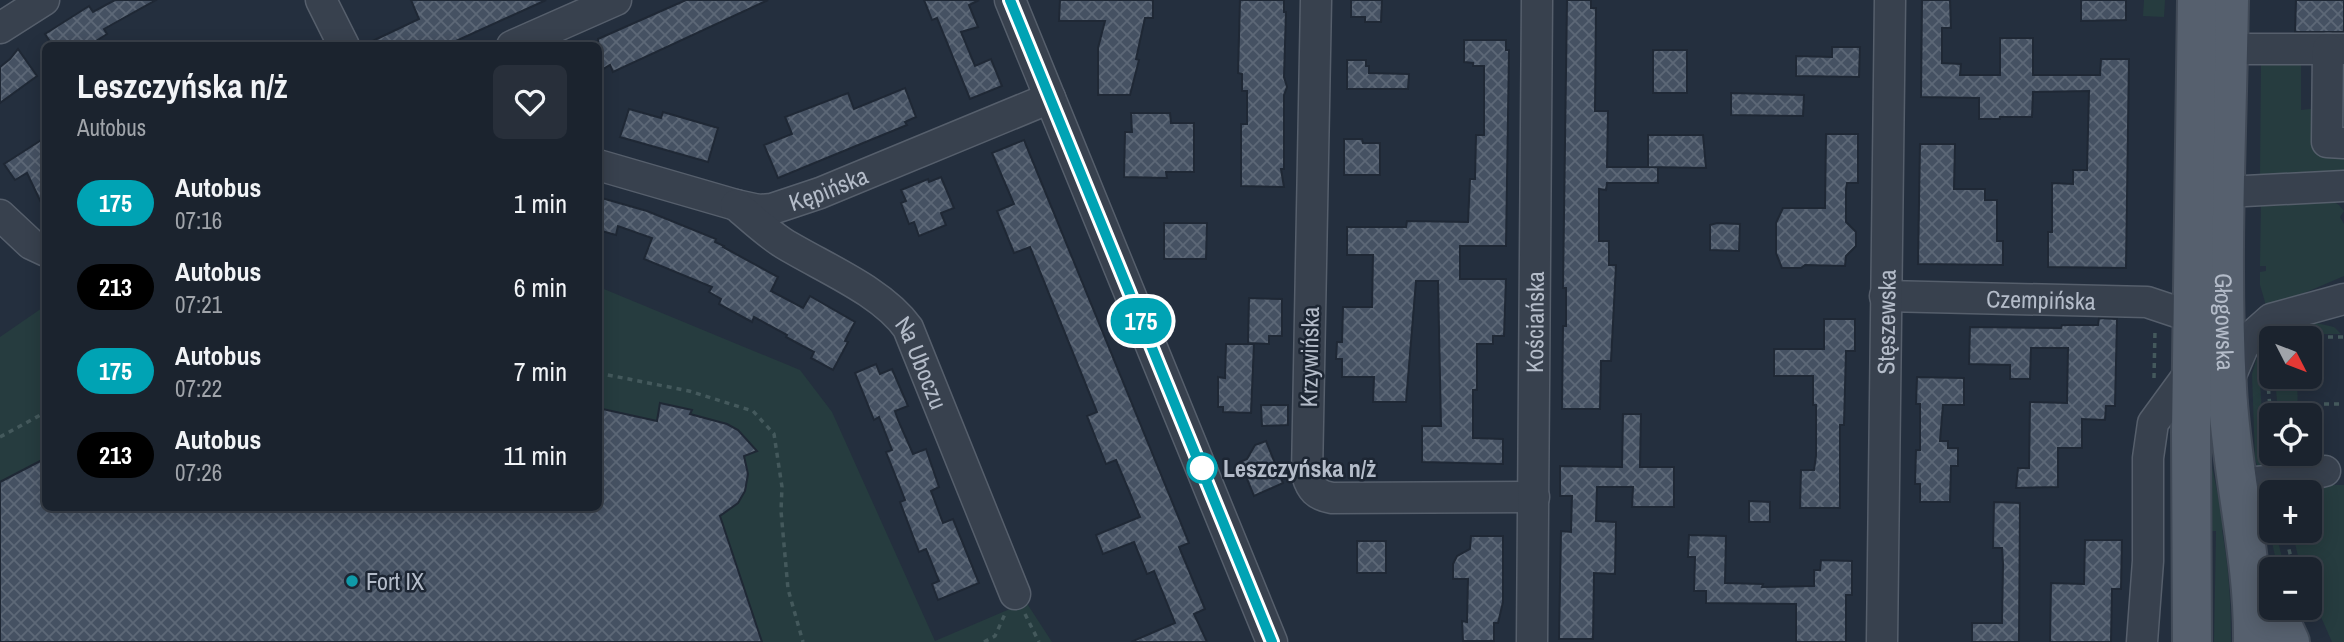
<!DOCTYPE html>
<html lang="pl">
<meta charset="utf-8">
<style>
body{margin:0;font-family:"Archivo Narrow",sans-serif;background:#282f3a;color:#f1f3f6;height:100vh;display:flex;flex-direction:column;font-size:26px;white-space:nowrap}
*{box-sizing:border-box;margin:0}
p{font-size:23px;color:#a0a4aa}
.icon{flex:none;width:38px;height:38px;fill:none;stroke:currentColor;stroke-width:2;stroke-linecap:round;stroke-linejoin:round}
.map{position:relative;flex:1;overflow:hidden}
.details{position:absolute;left:42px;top:42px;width:560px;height:469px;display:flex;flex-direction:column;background:#1b232e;border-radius:10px;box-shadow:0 4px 18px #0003,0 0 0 2px #39404a}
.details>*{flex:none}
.badge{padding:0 14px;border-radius:23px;font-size:24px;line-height:46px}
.needle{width:46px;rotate:132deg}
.buttons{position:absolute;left:2259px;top:326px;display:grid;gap:14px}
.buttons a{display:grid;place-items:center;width:63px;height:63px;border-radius:10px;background:#1b232e;box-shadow:0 4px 18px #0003,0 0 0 2px #39404a;font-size:35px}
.map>.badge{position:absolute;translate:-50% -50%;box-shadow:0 0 0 4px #fff}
.round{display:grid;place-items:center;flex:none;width:74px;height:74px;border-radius:10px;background:#282f3a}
.summary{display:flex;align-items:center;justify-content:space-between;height:119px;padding:0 35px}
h1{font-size:33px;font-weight:700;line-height:52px}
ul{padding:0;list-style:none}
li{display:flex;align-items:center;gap:21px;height:84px;padding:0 35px}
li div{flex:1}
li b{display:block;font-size:26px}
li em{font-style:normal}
li .badge{min-width:77px;font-weight:700;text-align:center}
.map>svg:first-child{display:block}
</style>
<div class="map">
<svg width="2344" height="642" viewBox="0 0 2344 642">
<defs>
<pattern id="building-cross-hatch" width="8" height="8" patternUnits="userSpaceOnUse" patternTransform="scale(1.75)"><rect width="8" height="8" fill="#455162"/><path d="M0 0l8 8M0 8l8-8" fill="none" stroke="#5d6877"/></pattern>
</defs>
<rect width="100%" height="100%" fill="#242f3e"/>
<g fill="#263c3f">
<path d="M2144 0H2165L2164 17 2143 16Z"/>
<path d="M2301 63V110L2319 108 2344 150V170L2285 178 2260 177 2261 64Z"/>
<path d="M2331 200 2339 205 2344 211 2340 217 2344 224V276L2267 309 2260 285V272L2266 271V266H2260L2261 201Z"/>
<path d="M599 287 800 370 832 412 935 641 1026 602 1052 642H0V337L45 306 46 508H598Z"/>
<path d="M2312 322 2334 327 2341 334H2272Z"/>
<path d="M2258 354 2266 470 2258 467 2255 460 2252 374Z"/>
<path d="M2275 376H2297L2298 415H2278Z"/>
<path d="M2209 461 2211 462 2225 529 2222 530C2229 568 2231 604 2231 642H2214L2216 531H2209Z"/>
<path d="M2294 485H2344V642H2332L2310 592V569H2301L2292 530H2310V492H2285Z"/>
<path d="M2269 489 2271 507 2272 530H2275L2285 569H2278L2261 494Z"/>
</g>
<g fill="url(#building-cross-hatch)" stroke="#1f2835" stroke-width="2">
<path d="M115 0H156L104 29 107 34 88 46H53L45 34 89 6 93 12Z"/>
<path d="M411 0H546L445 46H362L419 19Z"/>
<path d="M686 0H768L613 72 610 65 603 69 598 58V39Z"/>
<path d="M924 0H979L969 5 978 27 961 32 975 66 991 59 1002 86 970 99 937 18 932 20Z"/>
<path d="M1060 0H1153V18H1145L1136 59 1139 60 1130 95H1098V48L1105 21H1059Z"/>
<path d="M1240 0H1284V12H1286L1284 77 1287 87 1284 95V169H1281L1284 187 1241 186V124H1247V91H1242V74L1238 73Z"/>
<path d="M1351 0H1382L1381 22H1365V17H1351Z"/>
<path d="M1567 0H1591V8H1596L1595 111H1608L1607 167H1658V183H1607L1606 190 1599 189V241H1609V265H1616L1611 361H1601L1600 409H1562L1563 326H1566V288H1563Z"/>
<path d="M1922 0H1950L1951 28H1942V63L1961 64 1960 75H2000V38H2033V75H2100L2101 59H2129L2126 268 2048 267V232H2052V183L2073 184V170H2087L2089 91 2033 92 2032 117H2000V119H1979V98L1921 97Z"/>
<path d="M2081 0H2126V20L2081 21Z"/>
<path d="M2296 0H2344V32H2295Z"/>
<path d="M1464 40H1506V50H1509L1506 246H1460V279H1506L1504 336H1493V344H1477V390H1473V438L1503 439V464L1422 462V426H1441L1438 281H1416L1406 402H1373L1374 377H1342V359H1336L1337 342H1342L1343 307H1372L1373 255H1347V227H1406L1407 221 1468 222 1470 179H1475L1476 135H1484V66H1473V63L1464 62Z"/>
<path d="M1832 47H1860L1859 77 1796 76V56L1832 57Z"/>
<path d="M18 49 37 76 0 103V67L10 59Z"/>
<rect x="1653" y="50" width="34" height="43"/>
<path d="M1347 60H1366V66H1369V73L1409 74 1408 89H1347Z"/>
<path d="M905 88 916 117 905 122 907 125 778 178 764 145 792 134 785 117 848 93 854 109Z"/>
<path d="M1731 93 1804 95 1803 116 1731 115Z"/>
<path d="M629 109 661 118 663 112 718 128 708 162 620 137Z"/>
<path d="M1131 113H1170L1171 123H1194V172H1166L1167 178 1124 177 1125 132H1132Z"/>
<path d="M1826 134H1858V183H1847L1846 189V222L1856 232V246L1846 256 1845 266 1805 265 1801 268H1782L1776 253V223L1783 208H1825Z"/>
<path d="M1648 135H1703L1706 168 1648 167Z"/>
<path d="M46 137V213L27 173 15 180 4 164Z"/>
<path d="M1344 139H1362L1363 143H1380V175H1344Z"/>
<path d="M1024 140 1189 543 1179 547 1205 609 1194 614 1207 642H1131L1175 623 1154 571 1147 574 1134 542 1103 554 1096 535 1140 517 1116 460 1106 464 1087 416 1097 412 1030 247 1014 253 997 211 1014 204 992 153Z"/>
<path d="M1920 144H1955L1954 189H1985V200H1997V241H2003V265L1918 264Z"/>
<path d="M941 177 954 208 941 213 946 225 919 236 914 222 909 224 901 203 906 201 901 190 928 179 929 182Z"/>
<path d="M598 197 647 211 716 239 715 242 724 246 723 247 778 277 771 291 803 308 810 296 855 322 845 341 848 342 833 370 811 358 814 352 786 337 787 335 754 317 752 322 719 304 721 299 709 292 712 287 644 259 652 238 618 226 616 235 598 230Z"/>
<path d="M1164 223H1207L1206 259H1164Z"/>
<path d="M1717 223 1740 224 1739 251 1710 250V225Z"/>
<path d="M1249 298 1282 299V336H1269V344L1248 343Z"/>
<path d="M2099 318 2117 319 2115 406H2106L2105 420 2082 419V448H2058V487L2016 488 2018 468H2029L2030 402 2067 403 2068 348H2031L2030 379H2010V365L1969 364 1970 327 2061 328 2062 325H2098Z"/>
<path d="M1824 319H1855V351H1846L1844 425H1840V508H1800L1801 470H1814L1816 456V405H1813V376H1774V349H1824Z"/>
<path d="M1226 344H1254L1251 413 1223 412V407H1218V377L1225 378Z"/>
<path d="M876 364 880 374 892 369 908 406 895 411 898 420 913 454 926 449 939 487 931 491 943 523 953 519 979 583 938 600 932 584 939 581 926 549 919 552 900 502 905 500 886 452 892 450 879 417 874 420 855 373Z"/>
<path d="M1917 377 1964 378V405H1943L1940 441H1948V448H1958V466H1951L1950 502H1920V484H1915L1916 450H1920V404H1916Z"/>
<path d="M660 403 692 410 690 414 727 424 738 430 757 451 744 456 748 474 745 491 738 503 720 516 762 642H0V482L46 458V508H598V408L657 421Z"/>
<path d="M1261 405H1288V425L1262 426Z"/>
<path d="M1623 414H1641L1640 467H1674V507H1632L1633 487H1597L1596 521 1616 522 1615 574 1594 573 1593 639H1559L1561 531 1571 532 1572 496H1560V466L1622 467Z"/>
<path d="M1266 441 1283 483 1254 496 1240 462 1247 459 1255 445Z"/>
<path d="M1749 501 1770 502V522H1749Z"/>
<path d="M1994 502 2020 503 2019 642H1972V623H2002L2003 564 2002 548H1993Z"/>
<path d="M1689 535 1726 536 1725 583 1763 584 1762 587 1814 586V570H1820L1821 560 1852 561V595H1846V642H1796V604L1706 603V591H1694L1695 557H1688Z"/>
<path d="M1471 536H1503V602L1498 623H1494V641H1463L1462 621 1467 622 1468 579H1453V564L1457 556 1470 549Z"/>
<path d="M2085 540H2122L2121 589H2112L2111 642H2050L2051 583 2084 584Z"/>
<rect x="1357" y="541" width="29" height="32"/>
</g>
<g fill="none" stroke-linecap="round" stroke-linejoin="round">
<defs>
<g id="minor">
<path d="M321 0 344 46"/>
<path d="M1010 0 1272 642"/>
<path d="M1316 0 1307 475C1311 489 1316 495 1332 498L1534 497"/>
<path d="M0 28 44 0"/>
<path d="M512 46 616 0"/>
<path d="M2228 49H2344"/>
<path d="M2328 49 2327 142 2344 143"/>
<path id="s1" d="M598 165 736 205 759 210 772 209 820 193 1050 98"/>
<path d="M2226 192 2344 186"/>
<path id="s2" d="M736 205C751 218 766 232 783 243 822 267 882 291 908 328L1015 594"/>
<path d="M0 215 31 244 46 251"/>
<path id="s3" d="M1885 296 2147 302 2180 313 2192 314"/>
<path d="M2228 382 2243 347 2253 335 2271 319 2344 299"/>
<path d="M2236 484 2296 478 2325 471"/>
<path id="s4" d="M1532 642 1537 0"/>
<path id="s5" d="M1882 642 1890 0"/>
<path d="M2142 642 2148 561V458L2153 423 2191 371"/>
</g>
<g id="major">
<path id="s6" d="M2229 0C2227 129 2220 259 2227 388 2231 473 2254 557 2253 642"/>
<path d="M2274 607 2290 642"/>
<path d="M2192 642 2191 432 2197 0"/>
</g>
</defs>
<use href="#minor" stroke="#565f6c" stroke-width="33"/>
<use href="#major" stroke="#414a57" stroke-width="42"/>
<g stroke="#44595c" stroke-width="3.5" stroke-dasharray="5 5" stroke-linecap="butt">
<path d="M2308 337H2344"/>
<path d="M2266 359 2272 433"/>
<path d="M598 373 689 391 753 411 774 434 782 487 781 511 788 589 803 642"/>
<path d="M2154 378 2155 330"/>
<path d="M2324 404H2344"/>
<path d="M0 437 46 412"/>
<path d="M2284 530 2294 569"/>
<path d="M1025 614 1039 642"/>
<path d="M984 642 995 636 1005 614"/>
</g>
<use href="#minor" stroke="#38414e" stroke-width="30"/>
<use href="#major" stroke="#56606e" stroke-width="38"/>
</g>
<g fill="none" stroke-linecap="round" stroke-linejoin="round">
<defs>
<path id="line" d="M1010 0 1272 642"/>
</defs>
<use href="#line" stroke="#fff" stroke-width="16"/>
<use href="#line" stroke="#00a3b4" stroke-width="10"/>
</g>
<circle fill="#fff" stroke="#00a3b4" stroke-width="3.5" cx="1202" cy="468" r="14"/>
<circle fill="#0f9aa8" stroke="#1d2633" stroke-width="2.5" cx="352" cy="581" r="7"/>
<g text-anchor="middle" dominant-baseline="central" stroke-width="5" stroke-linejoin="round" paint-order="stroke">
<g font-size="24" fill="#b4bcc9" stroke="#1d2633">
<text stroke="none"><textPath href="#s1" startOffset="240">Kępińska</textPath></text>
<text stroke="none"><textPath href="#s3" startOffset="156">Czempińska</textPath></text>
<text stroke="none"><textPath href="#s4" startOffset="320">Kościańska</textPath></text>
<text stroke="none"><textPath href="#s5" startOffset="320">Stęszewska</textPath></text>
<text stroke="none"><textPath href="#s6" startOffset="322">Głogowska</textPath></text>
<text transform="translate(1309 357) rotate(-89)">Krzywińska</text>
<text stroke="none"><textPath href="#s2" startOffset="250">Na Uboczu</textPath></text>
</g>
<g font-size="24" font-weight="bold" fill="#b4bcc9" stroke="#1d2633" text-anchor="start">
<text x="1223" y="468">Leszczyńska n/ż</text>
</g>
<g font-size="24" fill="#b4bcc9" stroke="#1d2633" text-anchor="start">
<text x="366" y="581">Fort IX</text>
</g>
</g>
</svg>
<div class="buttons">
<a><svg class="needle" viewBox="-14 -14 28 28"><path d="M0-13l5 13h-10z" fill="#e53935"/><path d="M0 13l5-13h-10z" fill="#a0a4aa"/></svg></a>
<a><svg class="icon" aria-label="locate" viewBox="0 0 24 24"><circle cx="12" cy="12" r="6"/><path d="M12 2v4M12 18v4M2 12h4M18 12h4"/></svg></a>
<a>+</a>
<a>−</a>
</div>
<b class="badge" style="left:1141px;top:321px;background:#00a3b4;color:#fff">175</b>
<section class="details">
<div class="summary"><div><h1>Leszczyńska n/ż</h1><p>Autobus</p></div><a class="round"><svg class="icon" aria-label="heart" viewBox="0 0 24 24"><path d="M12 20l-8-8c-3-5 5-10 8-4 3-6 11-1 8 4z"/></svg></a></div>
<ul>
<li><span class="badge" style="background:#00a3b4;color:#fff">175</span><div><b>Autobus</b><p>07:16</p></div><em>1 min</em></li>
<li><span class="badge" style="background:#000;color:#fff">213</span><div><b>Autobus</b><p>07:21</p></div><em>6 min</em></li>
<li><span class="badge" style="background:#00a3b4;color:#fff">175</span><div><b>Autobus</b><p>07:22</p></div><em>7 min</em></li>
<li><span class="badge" style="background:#000;color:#fff">213</span><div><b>Autobus</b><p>07:26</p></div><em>11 min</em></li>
</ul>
</section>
</div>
